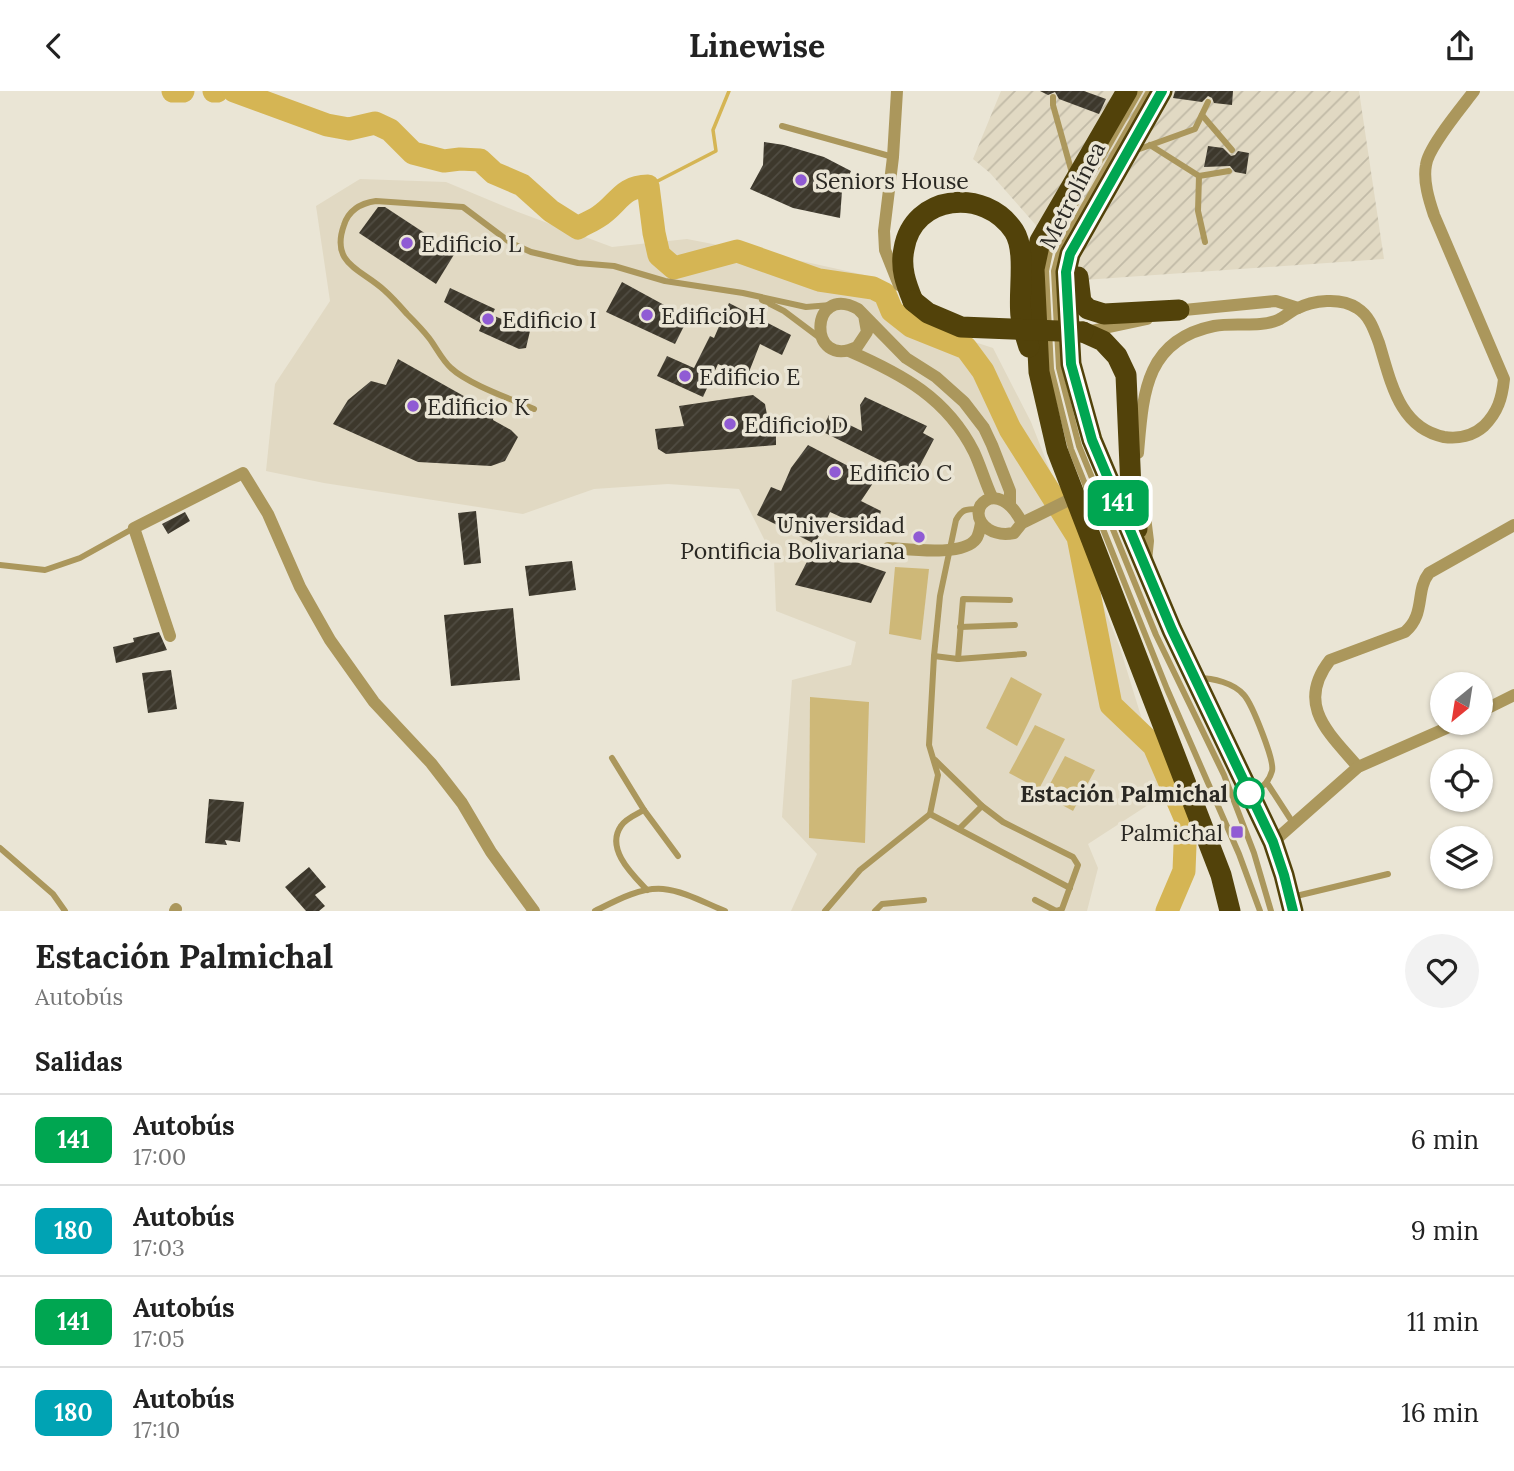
<!DOCTYPE html>
<html lang="es">
<meta charset="utf-8">
<style>
body{margin:0;font-family:Lora,serif;background:#f2f2f2;color:#222;height:100vh;display:flex;flex-direction:column;font-size:26px;white-space:nowrap}
*{box-sizing:border-box;margin:0}
p{font-size:23px;color:#767676}
.icon{flex:none;width:38px;height:38px;fill:none;stroke:currentColor;stroke-width:2;stroke-linecap:round;stroke-linejoin:round}
.map{position:relative;height:820px;overflow:hidden}
.panel{display:flex;flex-direction:column;background:#fff;flex:1}
.panel>*{flex:none}
.badge{padding:0 14px;border-radius:10px;font-size:24px;line-height:46px}
.needle{width:46px;rotate:210deg}
.controls{position:absolute;left:1430px;top:581px;display:grid;gap:14px}
.controls a{display:grid;place-items:center;width:63px;height:63px;border-radius:50%;background:#fff;box-shadow:0 2px 5px #0004;font-size:35px}
.map>.badge{position:absolute;translate:-50% -50%;box-shadow:0 0 0 4px #fff}
h2{padding:0 35px;font-size:26px;line-height:63px}
.round{display:grid;place-items:center;flex:none;width:74px;height:74px;border-radius:37px;background:#f2f2f2}
.overview{display:flex;align-items:center;justify-content:space-between;height:119px;padding:0 35px}
h1{font-size:33px;font-weight:700;line-height:52px}
ul{padding:0;list-style:none}
li{display:flex;align-items:center;gap:21px;height:91px;padding:0 35px;border-top:2px solid #e0e0e0}
li div{flex:1}
li b{display:block;font-size:26px}
li em{font-style:normal}
li .badge{min-width:77px;font-weight:700;text-align:center}
header{display:flex;justify-content:space-between;align-items:center;height:91px;padding:0 35px;background:#fff;font-size:32px;font-weight:700}
.map>svg:first-child{display:block}
</style>
<header><svg class="icon" aria-label="back" viewBox="0 0 24 24"><path d="M15 5l-7 7 7 7"/></svg>Linewise<svg class="icon" aria-label="share" viewBox="0 0 24 24"><path d="M12 15V3M7 8l5-5 5 5M5 13v7h14v-7"/></svg></header>
<div class="map">
<svg width="1514" height="820" viewBox="0 0 1514 820">
<defs>
<pattern id="industrial-furrows" width="10" height="10" patternUnits="userSpaceOnUse" patternTransform="scale(1.75)"><rect width="10" height="10" fill="#e1d9c3"/><path d="M-1 1l2-2M0 10L10 0M9 11l2-2" fill="none" stroke="#c1baa7"/></pattern>
<pattern id="building-hatch" width="6" height="6" patternUnits="userSpaceOnUse" patternTransform="scale(1.75)"><rect width="6" height="6" fill="#3d382c"/><path d="M-1 1l2-2M0 6l6-6M5 7l2-2" fill="none" stroke="#504c42"/></pattern>
</defs>
<rect width="100%" height="100%" fill="#eae5d5"/>
<path fill="#e1d9c3" d="M360 88 446 91 518 121 612 156 687 148 806 171 878 187 906 217 923 230 941 240 993 257 1031 331 1120 557 1165 703 1088 753 1098 777 1087 820H791L817 763 782 726 792 589 851 574 856 551 776 520 774 468 739 398 668 393 594 398 523 423 324 392 266 380 275 293 330 210 316 115Z"/>
<path fill="url(#industrial-furrows)" d="M1001 0H1359L1384 168 1084 189 990 82 973 68Z"/>
<g fill="#ceb878">
<path d="M895 476 929 478 921 549 889 543Z"/>
<path d="M1011 586 1042 603 1017 655 986 637Z"/>
<path d="M810 606 869 611 865 752 809 747Z"/>
<path d="M1035 634 1065 648 1039 698 1009 682Z"/>
<path d="M1065 665 1095 679 1073 720 1044 704Z"/>
</g>
<g fill="none" stroke-linecap="round" stroke-linejoin="round">
<path stroke="#d5b554" stroke-width="3.5" d="M648 95 716 60 713 39 729 0"/>
<g stroke="#d5b554" stroke-width="23">
<path d="M173 0H183"/>
<path d="M214 0H217"/>
<path d="M234 0 327 34 349 38 375 32 390 39 413 62 444 70 460 68 480 69 494 82 522 94 551 120 578 137C584 133 592 130 598 126 618 114 621 95 648 95L654 142 659 164 674 177 737 160 819 189 873 197 885 203 892 220 911 235 966 257 983 280 1010 338 1078 446 1111 614 1154 655 1186 729 1184 780 1167 820"/>
</g>
</g>
<g fill="url(#building-hatch)">
<path d="M1040 0H1084L1106 8 1099 23 1059 8 1055 1 1048 4Z"/>
<path d="M1175 0H1233L1232 14 1214 12 1212 7 1208 5 1202 11 1173 7Z"/>
<path d="M764 51 784 54 824 66 851 80 842 100 840 127 793 117 750 98 763 74Z"/>
<path d="M1208 55 1223 57 1231 65 1235 64 1238 60 1249 62 1246 83 1235 81 1230 75 1204 76Z"/>
<path d="M378 116H385L455 162 436 193 359 142Z"/>
<path d="M622 191 688 227 675 253 606 221Z"/>
<path d="M450 197 495 218 492 224 530 240 526 257 519 258 479 240 482 233 444 211Z"/>
<path d="M729 212 791 244 782 264 760 253 747 286 718 273 703 306 657 285 667 265 694 277 710 245 714 247Z"/>
<path d="M398 268 494 322 493 329 511 339 518 346 505 370 491 375 418 371 333 333 348 309 371 290 386 294Z"/>
<path d="M753 304 765 313 767 324 776 331V354L666 363 658 358 655 338 684 335 679 315Z"/>
<path d="M865 306 927 335 923 342 934 348 914 386 821 340 829 324 862 340 860 314Z"/>
<path d="M808 354 875 389 861 410 881 420 876 439 872 437 871 440 830 421 815 453 757 424 771 396 781 400 791 377Z"/>
<path d="M476 420 481 472 464 474 458 422Z"/>
<path d="M185 421 190 430 168 443 162 433Z"/>
<path d="M814 457 886 481 871 512 795 494Z"/>
<path d="M572 470 576 499 529 505 525 475Z"/>
<path d="M513 517 520 589 451 595 444 524Z"/>
<path d="M159 541 167 559 116 572 113 556 134 551 133 547Z"/>
<path d="M171 579 177 618 148 622 142 582Z"/>
<path d="M209 708 244 711 240 751 225 749 227 754 205 752Z"/>
<path d="M309 776 326 796 315 804 325 815 319 820H306L285 796Z"/>
</g>
<g fill="none" stroke-linecap="round" stroke-linejoin="round">
<g stroke="#ab975c" stroke-width="6">
<path d="M1140 0 1051 156 1046 180 1051 278 1071 358 1167 598 1239 763 1260 820"/>
<path d="M1149 0 1060 157 1054 180 1059 277 1079 355 1156 544 1224 684 1254 762 1271 820"/>
<path d="M1053 6V14L1072 82"/>
<path d="M1202 24 1232 59"/>
<path d="M782 35 893 66"/>
<path d="M1150 54 1199 85 1229 80"/>
<path d="M1134 60 1195 38 1208 11"/>
<path d="M1199 85 1198 120 1205 151"/>
<path d="M762 209 784 220 820 247"/>
<path d="M534 318C511 308 468 293 451 277 442 269 436 256 429 247 422 238 414 230 407 223 400 215 392 206 384 199 361 178 330 173 344 134 349 118 362 112 376 110L463 116 511 152 531 161 578 172 614 175 665 190 743 202 806 216 831 214"/>
<path d="M0 474 45 479 80 467 134 437"/>
<path d="M960 536 1015 534"/>
<path d="M934 565 958 568 1024 563"/>
<path d="M958 568 963 508 1010 509"/>
<path d="M1198 587C1213 587 1234 592 1244 604 1252 613 1275 670 1272 680 1269 691 1263 695 1255 701"/>
<path d="M612 667 644 719"/>
<path d="M935 669 982 715 1003 731 1073 766 1078 774 1062 818 1056 820 1035 809"/>
<path d="M1267 692 1293 732"/>
<path d="M930 723 938 684 929 654 934 565 940 505 956 429C962 418 966 418 978 418"/>
<path d="M959 738 982 715"/>
<path d="M0 757 53 803 65 820"/>
<path d="M647 799C633 784 605 758 621 735 625 728 637 723 644 719L678 765"/>
<path d="M1292 806 1388 783"/>
<path d="M595 820C615 810 640 796 663 798 684 800 705 812 725 820"/>
<path d="M825 820 860 779 930 723 1070 797"/>
<path d="M875 820 882 813 924 809"/>
</g>
<g stroke="#ab975c" stroke-width="12">
<path d="M897 0 893 66 884 140 885 159 899 194"/>
<path d="M1174 220 1276 210 1298 217"/>
<path d="M864 224 867 241 857 256C807 280 809 191 858 218L906 267 936 286 964 311 984 337 992 354 1010 400V413"/>
<path d="M1086 241 1147 228"/>
<path d="M849 260C902 283 947 307 974 361 981 376 985 391 992 406"/>
<path d="M1138 362C1143 303 1145 249 1214 235 1234 231 1259 237 1278 229 1284 226 1290 221 1296 218 1313 209 1341 206 1357 217 1370 225 1374 239 1379 252 1391 291 1399 337 1444 346 1458 348 1473 345 1484 335 1498 321 1502 307 1504 288L1434 124C1429 109 1423 90 1426 74 1428 56 1462 16 1474 0"/>
<path d="M1145 426 1148 450 1146 470"/>
<path d="M1022 432C998 383 961 419 988 438 996 443 1004 444 1014 442L1022 432 1075 406"/>
<path d="M888 457C908 458 963 466 976 448 979 444 980 437 981 432"/>
<path d="M170 545 134 437 243 382 268 423 300 496 330 549 374 611 431 672 462 712 491 761 534 820"/>
<path d="M1480 621 1514 604"/>
<path d="M1358 676C1329 642 1295 614 1330 569L1405 541C1426 523 1415 500 1429 482L1514 434"/>
<path d="M1273 751 1358 676 1458 632"/>
<path d="M175 820 176 818"/>
</g>
<g stroke="#52420a" stroke-width="21">
<path d="M1127 0 1040 150 1034 178 1039 281 1057 359 1221 784 1230 820"/>
<path d="M1162 0 1070 163 1066 181 1071 273 1092 349 1172 539 1273 751 1284 784 1293 820"/>
<path d="M1078 186 1081 211 1088 218 1104 223 1179 219"/>
<path d="M913 210C906 193 900 177 904 158 913 103 985 96 1014 140 1027 160 1018 201 1021 225 1022 235 1026 246 1029 256"/>
<path d="M1083 241 1103 250 1117 265 1126 284 1131 398 1137 438"/>
</g>
<path stroke="#52420a" stroke-width="21" d="M913 210 928 222 961 236 1083 241"/>
</g>
<g fill="none" stroke-linecap="round" stroke-linejoin="round">
<defs>
<path id="line" d="M1162 0 1070 163 1066 181 1071 273 1092 349 1172 539 1273 751 1284 784 1293 820"/>
</defs>
<use href="#line" stroke="#fff" stroke-width="16"/>
<use href="#line" stroke="#00a651" stroke-width="10"/>
</g>
<g fill="#905bd4" stroke="#eae5d5" stroke-width="2.5">
<circle cx="801" cy="89" r="7"/>
<circle cx="407" cy="152" r="7"/>
<circle cx="647" cy="224" r="7"/>
<circle cx="488" cy="228" r="7"/>
<circle cx="685" cy="285" r="7"/>
<circle cx="413" cy="315" r="7"/>
<circle cx="730" cy="333" r="7"/>
<circle cx="835" cy="381" r="7"/>
<circle cx="919" cy="446" r="7"/>
<rect x="1230" y="734" width="14" height="14" rx="3.5"/>
</g>
<circle fill="#fff" stroke="#00a651" stroke-width="3.5" cx="1249" cy="702" r="14"/>
<g text-anchor="middle" dominant-baseline="central" stroke-width="7" stroke-linejoin="round" paint-order="stroke">
<g font-size="23" fill="#2a2823" stroke="#eae5d5" text-anchor="start">
<text x="815" y="89">Seniors House</text>
<text x="421" y="152">Edificio L</text>
<text x="661" y="224">Edificio H</text>
<text x="502" y="228">Edificio I</text>
<text x="699" y="285">Edificio E</text>
<text x="427" y="315">Edificio K</text>
<text x="744" y="333">Edificio D</text>
<text x="849" y="381">Edificio C</text>
<text x="905" y="433" text-anchor="end">Universidad<tspan x="905" dy="26">Pontificia Bolivariana</tspan></text>
<text x="1223" y="741" text-anchor="end">Palmichal</text>
</g>
<g font-size="23" fill="#2a2823" stroke="#eae5d5">
<text transform="translate(1072 104) rotate(-63)">Metrolínea</text>
</g>
<g font-size="23" font-weight="bold" fill="#2a2823" stroke="#eae5d5" text-anchor="end">
<text x="1228" y="702">Estación Palmichal</text>
</g>
</g>
</svg>
<div class="controls">
<a><svg class="needle" viewBox="-14 -14 28 28"><path d="M0-13l5 13h-10z" fill="#e53935"/><path d="M0 13l5-13h-10z" fill="#767676"/></svg></a>
<a><svg class="icon" aria-label="locate" viewBox="0 0 24 24"><circle cx="12" cy="12" r="6"/><path d="M12 2v4M12 18v4M2 12h4M18 12h4"/></svg></a>
<a><svg class="icon" aria-label="layers" viewBox="0 0 24 24"><path d="M12 4l9 5-9 5-9-5zM3 14l9 5 9-5"/></svg></a>
</div>
<b class="badge" style="left:1118px;top:412px;background:#00a651;color:#fff">141</b>
</div>
<section class="panel">
<div class="overview"><div><h1>Estación Palmichal</h1><p>Autobús</p></div><a class="round"><svg class="icon" aria-label="heart" viewBox="0 0 24 24"><path d="M12 20l-8-8c-3-5 5-10 8-4 3-6 11-1 8 4z"/></svg></a></div>
<h2>Salidas</h2>
<ul>
<li><span class="badge" style="background:#00a651;color:#fff">141</span><div><b>Autobús</b><p>17:00</p></div><em>6 min</em></li>
<li><span class="badge" style="background:#00a3b4;color:#fff">180</span><div><b>Autobús</b><p>17:03</p></div><em>9 min</em></li>
<li><span class="badge" style="background:#00a651;color:#fff">141</span><div><b>Autobús</b><p>17:05</p></div><em>11 min</em></li>
<li><span class="badge" style="background:#00a3b4;color:#fff">180</span><div><b>Autobús</b><p>17:10</p></div><em>16 min</em></li>
</ul>
</section>
